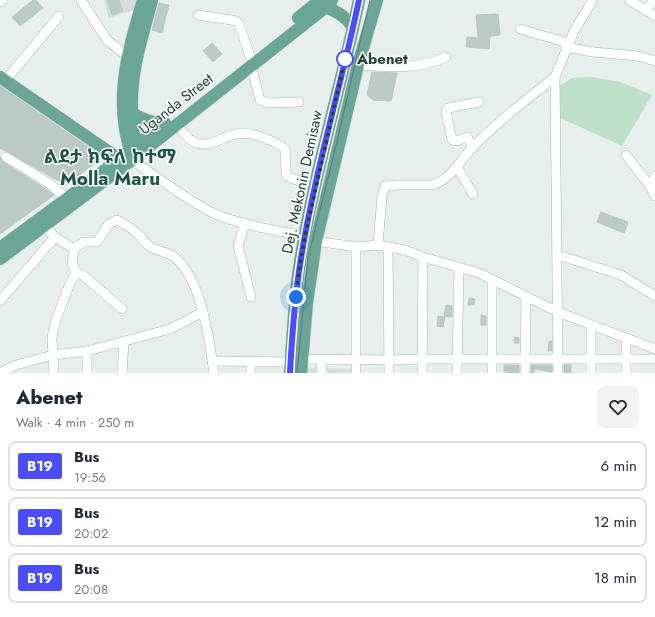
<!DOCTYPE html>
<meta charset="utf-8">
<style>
body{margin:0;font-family:Jost,"Noto Sans Ethiopic",sans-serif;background:#f2f2f3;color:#1f2937;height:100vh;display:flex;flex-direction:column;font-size:15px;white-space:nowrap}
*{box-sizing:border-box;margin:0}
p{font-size:13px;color:#747a83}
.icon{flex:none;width:22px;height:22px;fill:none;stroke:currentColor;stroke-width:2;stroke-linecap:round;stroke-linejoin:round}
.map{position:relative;height:373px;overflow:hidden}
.drawer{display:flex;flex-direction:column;background:#fff;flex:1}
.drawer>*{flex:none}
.badge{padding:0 8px;border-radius:3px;font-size:14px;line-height:26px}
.you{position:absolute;width:20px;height:20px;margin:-10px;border:3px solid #fff;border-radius:50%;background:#1a73e8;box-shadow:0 0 0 6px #1a73e833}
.map>.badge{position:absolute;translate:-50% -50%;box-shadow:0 0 0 2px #fff}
.round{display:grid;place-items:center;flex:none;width:42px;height:42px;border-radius:8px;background:#f2f2f3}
.headline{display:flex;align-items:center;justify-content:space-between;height:68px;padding:0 16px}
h1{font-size:19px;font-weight:800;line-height:30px}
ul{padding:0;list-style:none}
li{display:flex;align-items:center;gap:12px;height:50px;margin:0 8px 6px;padding:0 8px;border:2px solid #e0e1e3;border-radius:8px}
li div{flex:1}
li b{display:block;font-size:15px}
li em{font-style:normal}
li .badge{min-width:44px;font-weight:700;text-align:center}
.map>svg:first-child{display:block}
</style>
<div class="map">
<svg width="655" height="373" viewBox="0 0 655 373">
<rect width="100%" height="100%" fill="#e6efeb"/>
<g fill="#d4dfda">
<path d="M104 0H139L137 9 109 18Z"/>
<path d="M304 368 354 369 355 373H304Z"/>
</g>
<path fill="#bfe0c8" d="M592 77 620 82 652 95 622 146 558 117 559 86 572 78Z"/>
<g fill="#bbcac4" stroke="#b8c9c2">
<path d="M33 0H36L43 8 20 26 12 17Z"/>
<path d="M107 0H119L123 11 112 15Z"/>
<path d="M159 3 169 5 162 33 152 30Z"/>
<path d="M498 14 500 35 490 36 489 49 466 47 467 37 478 38 476 15Z"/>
<path d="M212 43 222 54 213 62 203 51Z"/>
<path d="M372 72 397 73 391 101 373 100 367 95Z"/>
<path d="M0 86 103 157 66 185 0 148Z"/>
<path d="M0 157 3 162 46 189 54 195 0 234Z"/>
<path d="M601 212 628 222 624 233 597 222Z"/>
<path d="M469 298 475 299 474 305H468Z"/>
<path d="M446 305 452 306V317L444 316Z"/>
<path d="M481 315 486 316V325H481Z"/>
<path d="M438 316 445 317 443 327 437 326Z"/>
<path d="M514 337 519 338V343H514Z"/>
<path d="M549 341H552V351H548Z"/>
<path d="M504 365H519V373L504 372Z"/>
<path d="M531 365H552V372L534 369V373H531Z"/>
<rect x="564" y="365" width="7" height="8"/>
</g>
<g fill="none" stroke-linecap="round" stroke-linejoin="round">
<defs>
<g id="minor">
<path d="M81 0 107 40 127 56"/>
<path d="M629 0 655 16"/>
<path d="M0 2 3 0"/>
<path d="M646 10 654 0"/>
<path d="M198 15 232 20 237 22 240 26 250 56"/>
<path d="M520 29 568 43"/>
<path d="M566 47 593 52 638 56 655 61"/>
<path d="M251 65 260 100 268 103 299 102"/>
<path d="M358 65C390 67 416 70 446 57"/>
<path d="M5 81 59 16"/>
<path d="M176 124C181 130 187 139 194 142 208 149 222 137 236 134 250 131 274 140 285 149 287 158 284 167 287 176 296 182 306 181 317 182"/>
<path d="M473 147 467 137 456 141 452 140 446 111 448 108 479 102"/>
<path d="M626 155 650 186 655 196"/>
<path d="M6 157 50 184 66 198"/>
<path d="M132 160C159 178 186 200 215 214 242 225 277 231 305 236"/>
<path d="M457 167 473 194"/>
<path d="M650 186 655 176"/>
<path d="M245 223 238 246 251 297"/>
<path d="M45 226 55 237 74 249"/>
<path d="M316 241 356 247 378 245 405 250 423 257 479 273 558 312 655 349"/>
<path d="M378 245 382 196 385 186 397 185H432C451 180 460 160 474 146 499 121 527 99 555 77"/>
<path d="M388 247 389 373"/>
<path d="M74 249 84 242H97L108 225 116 220C121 221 135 231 139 235 143 239 145 243 149 246 157 252 167 251 174 257 202 279 209 339 214 373"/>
<path d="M74 249 72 264 77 273 83 275 122 309"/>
<path d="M558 255 621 275 655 296"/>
<path d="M0 301 55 237"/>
<path d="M591 325V373"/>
<path d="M302 359 389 360 422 359H655"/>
<path d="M321 359 322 373"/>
<path d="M212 361 290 362"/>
<path d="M251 362V373"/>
<path d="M0 373 16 365 53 355 87 351 170 329 203 312"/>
<path d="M53 373C53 367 54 360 53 354 53 349 52 344 52 339 52 329 70 278 77 273"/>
<path d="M87 373V351"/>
<path d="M122 373 124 341"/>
<path d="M356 373V247"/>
<path d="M422 373 423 257"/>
<path d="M457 373 459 268"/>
<path d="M492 373V279"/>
<path d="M525 373 526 297"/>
<path d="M558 373 555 77 574 31 593 0"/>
<path d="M626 373V338"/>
</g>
<g id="major">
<path d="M326 7C337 12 347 17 353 28"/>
<path d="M298 18 320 0"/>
<path d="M0 77 119 159"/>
<path d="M132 113C143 120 152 123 165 123"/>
<path d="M135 142C133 127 131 111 132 96 133 63 144 31 152 0"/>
<path d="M132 157C113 100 127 55 143 0"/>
<path d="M0 248 100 174 153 132"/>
<path d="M0 259 132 160 326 7 332 0"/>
<path d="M290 373C292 341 294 308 298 276 311 183 340 92 359 0"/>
<path d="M301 373 307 303 316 241 358 65 377 0"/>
</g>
</defs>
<use href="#minor" stroke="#a8b8b2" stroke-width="10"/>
<use href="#major" stroke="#c2cac8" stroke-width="13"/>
<use href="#minor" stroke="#fff" stroke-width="9"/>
<use href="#major" stroke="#6aa596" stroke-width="12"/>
<path stroke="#5f7d75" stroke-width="1" d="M297 373 308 257 335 150 370 0"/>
</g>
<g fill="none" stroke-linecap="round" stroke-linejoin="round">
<defs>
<path id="line" d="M290 373C292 335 295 296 301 258 315 171 341 86 359 0"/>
</defs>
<use href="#line" stroke="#fff" stroke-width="9"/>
<use href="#line" stroke="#4c4cff" stroke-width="6"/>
<path stroke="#24423a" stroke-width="4" stroke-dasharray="0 7.2" d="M296 297 298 277 305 236 345 59"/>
</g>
<circle fill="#fff" stroke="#4c4cff" stroke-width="2" cx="345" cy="59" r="8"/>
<g text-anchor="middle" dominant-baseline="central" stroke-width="3" stroke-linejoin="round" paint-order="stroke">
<g font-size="15" font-weight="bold" fill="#24423a" stroke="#f7fbf9" text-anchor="start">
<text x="357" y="59">Abenet</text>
</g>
<g font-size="15" fill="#24423a" stroke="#f7fbf9">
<text transform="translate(176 104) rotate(-38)">Uganda Street</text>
<text transform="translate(302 182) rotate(-78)">Dej. Mekonin Demisaw</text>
</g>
<g font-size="19" font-weight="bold" fill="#1f5548" stroke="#f7fbf9">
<text x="110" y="156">ልደታ ክፍለ ከተማ<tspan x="110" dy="22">Molla Maru</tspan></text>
</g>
</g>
</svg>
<div class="you" style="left:296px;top:297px"></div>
</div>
<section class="drawer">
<div class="headline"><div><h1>Abenet</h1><p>Walk · 4 min · 250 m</p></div><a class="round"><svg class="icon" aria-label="heart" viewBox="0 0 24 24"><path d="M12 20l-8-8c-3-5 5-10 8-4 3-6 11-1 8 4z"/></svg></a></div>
<ul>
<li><span class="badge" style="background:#4c4cff;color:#fff">B19</span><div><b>Bus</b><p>19:56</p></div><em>6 min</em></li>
<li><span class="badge" style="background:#4c4cff;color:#fff">B19</span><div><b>Bus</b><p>20:02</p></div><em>12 min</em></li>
<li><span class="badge" style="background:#4c4cff;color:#fff">B19</span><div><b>Bus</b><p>20:08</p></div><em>18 min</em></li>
</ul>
</section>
